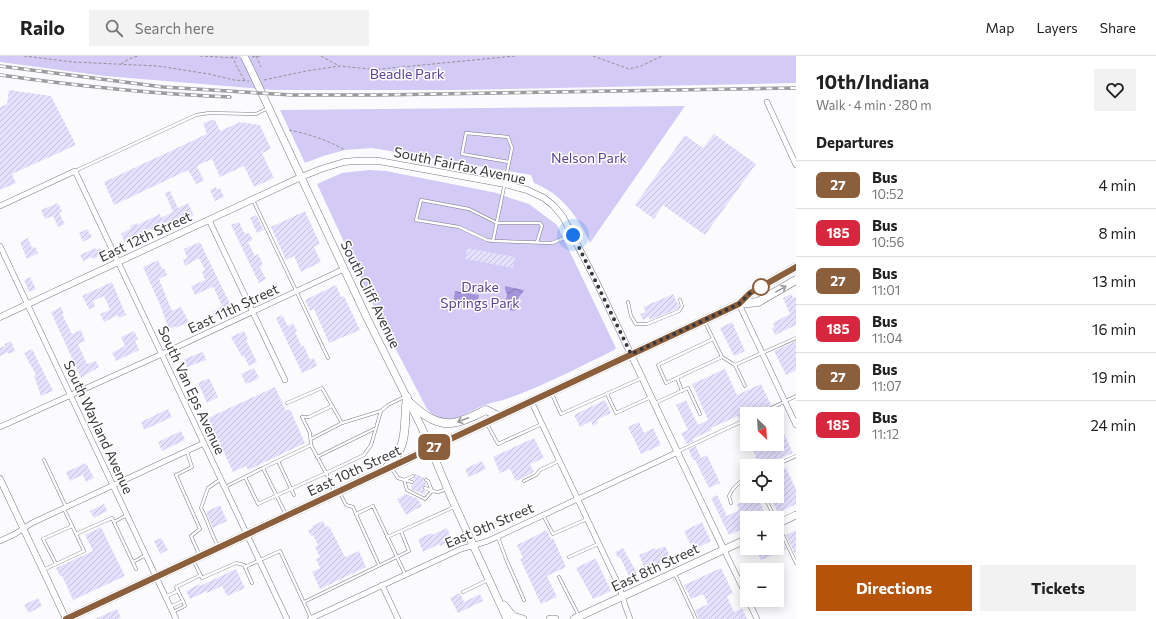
<!DOCTYPE html>
<meta charset="utf-8">
<style>
body{margin:0;font-family:Commissioner,sans-serif;background:#f2f2f2;color:#222;height:100vh;display:flex;flex-direction:column;font-size:15px;white-space:nowrap}
*{box-sizing:border-box;margin:0}
p{font-size:13px;color:#767676}
.icon{flex:none;width:22px;height:22px;fill:none;stroke:currentColor;stroke-width:2;stroke-linecap:round;stroke-linejoin:round}
.map{position:relative;flex:1;overflow:hidden}
.sheet{display:flex;flex-direction:column;background:#fff;width:360px}
.sheet>*{flex:none}
.badge{padding:0 8px;border-radius:6px;font-size:14px;line-height:26px}
.needle{width:26px;rotate:155deg}
.controls{position:absolute;left:740px;top:351px;display:grid;gap:8px}
.controls a{display:grid;place-items:center;width:44px;height:44px;border-radius:0px;background:#fff;box-shadow:0 2px 10px #0003;font-size:20px}
.you{position:absolute;width:20px;height:20px;margin:-10px;border:3px solid #fff;border-radius:50%;background:#1a73e8;box-shadow:0 0 0 6px #1a73e833}
.map>.badge{position:absolute;translate:-50% -50%;box-shadow:0 0 0 2px #fff}
h2{padding:0 20px;font-size:15px;line-height:36px}
.round{display:grid;place-items:center;flex:none;width:42px;height:42px;border-radius:0px;background:#f2f2f2}
.overview{display:flex;align-items:center;justify-content:space-between;height:68px;padding:0 20px}
h1{font-size:19px;font-weight:700;line-height:30px}
.button{display:flex;gap:8px;margin-top:auto;padding:8px 20px}
.button a{flex:1;height:46px;border-radius:0px;background:#b45309;color:#fff;font-size:16px;font-weight:700;line-height:46px;text-align:center}
.button a+a{background:#f2f2f2;color:#222}
ul{padding:0;list-style:none}
li{display:flex;align-items:center;gap:12px;height:48px;padding:0 20px;border-top:1px solid #e0e0e0}
li div{flex:1}
li b{display:block;font-size:15px}
li em{font-style:normal}
li .badge{min-width:44px;font-weight:700;text-align:center}
header{display:flex;align-items:center;gap:24px;box-sizing:border-box;height:56px;padding:0 20px;background:#fff;border-bottom:1px solid #e0e0e0}
header strong{font-size:19px}
nav{display:flex;gap:22px;margin-inline-start:auto;font-size:14px}
.search{width:280px;height:36px;background:#f2f2f2;display:flex;align-items:center;gap:10px;box-sizing:border-box;padding:0 14px;border-radius:0px;color:#767676;font-size:15px}
main{display:flex;flex:1;min-height:0}
.map>svg:first-child{display:block}
</style>
<header>
<strong>Railo</strong>
<div class="search"><svg class="icon" aria-label="search" viewBox="0 0 24 24"><circle cx="10" cy="10" r="6"/><path d="M15 15l6 6"/></svg>Search here</div>
<nav><a>Map</a><a>Layers</a><a>Share</a></nav>
</header>
<main>
<div class="map">
<svg width="796" height="563" viewBox="0 0 796 563">
<defs>
<pattern id="water-waves" width="16" height="10" patternUnits="userSpaceOnUse"><rect width="16" height="10" fill="#a393da"/><path d="M0 5q4-4 8 0t8 0" fill="none" stroke="#8679b2"/></pattern>
<pattern id="building-hatch" width="6" height="6" patternUnits="userSpaceOnUse"><rect width="6" height="6" fill="#e6e0ff"/><path d="M-1 1l2-2M0 6l6-6M5 7l2-2" fill="none" stroke="#c6c1db"/></pattern>
</defs>
<rect width="100%" height="100%" fill="#fbfbfe"/>
<g fill="#d3cbf5">
<path d="M0 0H796V27L456 34H274L105 20 0 6Z"/>
<path d="M685 50 590 187C578 161 562 138 534 127L531 119 372 92 345 94 323 100 305 107 280 54Z"/>
<path d="M369 114 386 115 497 137 510 142 529 148 557 169 616 292 614 294C580 311 545 329 509 342 501 345 493 346 485 349 474 353 463 361 451 363 441 364 434 360 427 353L379 261 317 128 342 117Z"/>
</g>
<g fill="url(#water-waves)">
<path d="M505 230 524 234C523 237 520 239 518 242 517 245 519 246 518 249 517 257 509 255 505 251L507 238 505 233Z"/>
<path d="M455 235 479 239 477 250 460 247 459 250 453 249Z"/>
</g>
<g fill="url(#building-hatch)">
<path d="M9 34 51 40 76 89 12 118 16 127 0 134V51L7 48Z"/>
<path d="M212 64H215L220 75 240 66 260 69 271 93 262 97 274 122 254 131 244 110 220 121 212 103 197 110 204 125 196 128 188 114 114 149 104 126 207 78 203 67Z"/>
<path d="M714 78 756 108 705 179 663 149 654 163 635 149 685 79 703 92Z"/>
<path d="M216 131 217 134 220 132 224 141 215 145 210 134Z"/>
<path d="M170 135 178 152 188 147 194 159 187 163 186 161 164 170 163 168 141 177 143 182 137 184 135 181 125 187 121 178 131 172 130 170 137 167V169L160 158 161 162 173 156 165 137Z"/>
<path d="M58 147 62 155 59 157 65 168 58 171 53 160 45 163 41 154Z"/>
<path d="M305 155 320 188 314 191 321 206 301 216 294 200 286 204 271 171Z"/>
<path d="M256 159 264 174 257 177 250 162Z"/>
<path d="M239 166 245 178 249 177 253 184 248 186 255 200 258 198 263 209 260 211 266 223 259 227 231 169Z"/>
<path d="M87 173 92 181 83 186 79 177Z"/>
<path d="M28 182 32 192 35 191 38 197 27 203 20 186Z"/>
<path d="M200 186 232 252 215 261 212 256 222 250 214 232 212 231 195 239 191 230 205 224 202 216 205 214 199 202 185 210 183 204 187 202 184 193Z"/>
<path d="M95 192 96 194 100 192 103 198 93 203 92 201 83 205 80 199Z"/>
<path d="M467 192 515 201 513 212 465 203Z"/>
<path d="M158 204 162 213 164 212 167 219 159 223 172 255 181 251 189 266 176 272 175 270 169 273 160 249 143 211Z"/>
<path d="M30 221 36 233 29 236 24 224Z"/>
<path d="M112 226 126 259 119 262 118 259 104 266 100 258 110 254 104 240 93 245 95 251 89 253 82 240Z"/>
<path d="M336 229 341 241 344 240 360 274 329 287 314 253 310 255 305 244Z"/>
<path d="M673 238 679 250 677 253 650 264 649 261 643 264 640 258 646 256 643 251Z"/>
<path d="M791 238 793 242 796 240V270V269L775 279 772 272 775 271 773 267 790 258 783 242Z"/>
<path d="M61 251 64 258H62L72 278 81 274 85 285 78 288 87 308 96 305 99 311 81 322 51 256Z"/>
<path d="M282 259 288 270 293 267 297 275 295 276 302 291 304 290 310 304 314 302 317 310 302 317 276 262Z"/>
<path d="M732 266 745 295 734 300 720 272Z"/>
<path d="M134 275 138 283 135 285 139 294 116 305 112 297 125 290 121 281Z"/>
<path d="M244 275 248 283 246 284 257 306 249 310 244 300 242 301 231 281Z"/>
<path d="M11 285 15 295 9 298 8 296 0 300V292L5 290V288Z"/>
<path d="M796 285V314L786 319 774 295Z"/>
<path d="M32 293 53 335 41 340 34 320 36 319 24 297Z"/>
<path d="M203 296 206 304 187 311 184 303Z"/>
<path d="M254 312 259 322 246 328 241 318Z"/>
<path d="M725 313 737 339 761 328 771 349 758 356 756 358H747V360L739 364 738 360 711 372 712 374 693 383 694 385 687 388 681 377 688 374 676 349 686 344 698 369 708 364 692 328Z"/>
<path d="M209 322 218 341 207 347 198 327Z"/>
<path d="M275 331 286 355 290 353 305 387 248 414 246 410 233 416 208 362Z"/>
<path d="M605 344 611 357 597 364 598 367 593 370 591 365 580 371 574 359Z"/>
<path d="M168 353 172 361 144 374 141 366Z"/>
<path d="M777 363 793 397 760 410 750 388H777Z"/>
<path d="M639 366 644 377 653 372 661 389 641 398 628 371Z"/>
<path d="M181 375 185 384 162 395 158 386Z"/>
<path d="M534 382 544 402 530 408 534 416 516 425 510 413 500 417 493 401Z"/>
<path d="M696 390 701 402 707 399 720 427 709 432 695 404H693L689 395V393Z"/>
<path d="M482 405 486 413 469 421 465 413Z"/>
<path d="M86 407 94 422 86 426 83 419 70 425 66 416Z"/>
<path d="M786 412 796 433V448L778 457 770 440H777V416Z"/>
<path d="M415 418 425 422 423 425 426 427V429L422 432 425 435V439L411 433 412 429 415 426 413 423 415 421Z"/>
<path d="M406 438 418 443 422 450 406 459 397 443Z"/>
<path d="M717 439 727 460 739 454 737 448 757 440 767 462H747V471L729 479 711 442Z"/>
<path d="M104 448 107 455 94 462 90 455Z"/>
<path d="M220 449 227 465 213 472 206 456Z"/>
<path d="M323 465 326 471 329 470 345 501 359 495 366 511 320 533 312 516 320 512 316 503 320 501 315 491 318 489 313 479 311 480 308 474 313 472 312 470Z"/>
<path d="M702 466 711 485 693 494 684 475Z"/>
<path d="M101 471 125 520 73 544 62 520H60L56 512 93 495 85 479Z"/>
<path d="M447 472 452 484 440 490 439 488 423 496 418 483 431 477 432 479Z"/>
<path d="M547 474 551 483 553 482 566 511 547 520 557 541 541 548 520 503 523 502 517 489Z"/>
<path d="M796 474V500L786 479Z"/>
<path d="M781 481 786 493 761 504 755 492H777V483Z"/>
<path d="M161 482 168 494 160 498 154 485Z"/>
<path d="M665 490 671 502 653 510 654 513 647 517 639 499 655 492 656 494Z"/>
<path d="M623 492 637 517 629 520 620 501 618 502 615 496Z"/>
<path d="M594 503H596L611 535 593 543 576 512Z"/>
<path d="M721 512 733 537 727 540 734 556 742 552 747 563H699L695 554 708 548 703 538 691 543 684 529Z"/>
<path d="M236 513 245 532 227 540 222 530 207 537V535L190 543 186 535 199 528 200 530Z"/>
<path d="M460 537 464 546 480 538 483 545 458 557 450 542Z"/>
<path d="M38 542 42 550 29 557 24 549Z"/>
<path d="M117 553 121 562 118 563H95Z"/>
</g>
<g fill="none" stroke-linecap="round" stroke-linejoin="round">
<defs>
<g id="service">
<path d="M75 115 196 59 209 57 256 58 268 52"/>
<path d="M253 144 328 302"/>
<path d="M493 185 512 92 508 81 466 77 462 98 509 106"/>
<path d="M537 186 542 170 540 167H497L469 153 421 144 416 164 459 171 487 184 493 185 552 187 572 179"/>
<path d="M628 246 631 260 636 268H647L679 255 682 250 680 244"/>
<path d="M705 266 722 301 666 327 658 309 713 283"/>
<path d="M722 301 735 309 796 282"/>
<path d="M735 309 745 330"/>
<path d="M677 322 682 335"/>
<path d="M552 338 561 358 642 322"/>
<path d="M607 338 616 357 651 341"/>
<path d="M287 347 322 332 342 367"/>
<path d="M655 347 688 332 700 358"/>
<path d="M759 358 796 340"/>
<path d="M303 361H309L332 350"/>
<path d="M487 368 498 388 542 368"/>
<path d="M311 383 342 367 381 355"/>
<path d="M679 395 747 363"/>
<path d="M187 396 192 411 176 419 200 473 191 480 199 498"/>
<path d="M317 401 374 373"/>
<path d="M44 404 66 451"/>
<path d="M278 405 294 439"/>
<path d="M774 410 796 400"/>
<path d="M263 412 311 389"/>
<path d="M392 413 398 422 404 424 407 434 425 443 432 435 438 436 447 433"/>
<path d="M245 421 258 448 326 417 311 389 310 377 302 361"/>
<path d="M404 424 413 420"/>
<path d="M405 424 412 426"/>
<path d="M426 424 428 425 432 435"/>
<path d="M524 425 536 419 540 414 559 405"/>
<path d="M225 431 263 412 286 459"/>
<path d="M425 432 432 435"/>
<path d="M334 435 326 417 364 399 371 389 381 355 388 349 406 340"/>
<path d="M340 437 346 449 353 451 356 458"/>
<path d="M764 440 775 462"/>
<path d="M731 447 729 440C733 431 738 426 747 422"/>
<path d="M64 453 76 478 112 462 136 513"/>
<path d="M543 459 553 478 587 463"/>
<path d="M114 466 127 459"/>
<path d="M778 469 796 507"/>
<path d="M72 470 43 483 56 508 84 495 76 478"/>
<path d="M387 481 401 475"/>
<path d="M498 481 506 503 524 544"/>
<path d="M218 490C211 478 208 465 201 452L208 432 221 423"/>
<path d="M569 501 598 488"/>
<path d="M193 504 202 522 236 507 244 509 252 527"/>
<path d="M133 506 146 499"/>
<path d="M379 509 356 458 373 450 405 518"/>
<path d="M245 511 280 495 311 562"/>
<path d="M43 514 56 508"/>
<path d="M675 518 696 563"/>
<path d="M559 521 579 560"/>
<path d="M463 536 488 524"/>
<path d="M165 541 178 535"/>
<path d="M304 546 409 495 401 475 454 451"/>
<path d="M170 551 183 545 176 531 201 519"/>
<path d="M173 556 185 550 183 545"/>
</g>
<g id="minor">
<path d="M767 46 796 109"/>
<path d="M0 150 75 115 287 563"/>
<path d="M209 164 285 324"/>
<path d="M0 190 176 563"/>
<path d="M739 248 796 369"/>
<path d="M531 345 619 530 626 552 630 563"/>
<path d="M0 371 162 298 344 213"/>
<path d="M0 485 15 478 32 467 204 387"/>
<path d="M724 494 747 541"/>
<path d="M382 529 398 563"/>
<path d="M748 544 757 563"/>
<path d="M310 563 461 493 488 485 678 396"/>
</g>
<g id="tertiary">
<path d="M0 261 301 121 321 113 344 106 355 105H379L505 128 527 134 544 142 554 150 563 161 596 225 724 494"/>
<path d="M0 423 66 563"/>
</g>
<g id="secondary">
<path d="M250 12 367 262 421 370 451 441 507 563"/>
<path d="M777 468 796 459"/>
<path d="M504 549 513 560 523 563"/>
<path d="M550 563H555"/>
<path d="M574 563 747 483"/>
</g>
<g id="primary">
<path d="M739 248 750 237 796 211"/>
<path d="M410 347C423 359 439 371 457 366 467 364 477 358 486 354L498 360"/>
<path d="M387 411C410 389 403 369 407 341"/>
<path d="M66 563 739 248 758 246 796 224"/>
</g>
</defs>
<use href="#service" stroke="#7c7986" stroke-width="3.5"/>
<use href="#minor" stroke="#7c7986" stroke-width="6"/>
<use href="#tertiary" stroke="#7c7986" stroke-width="7"/>
<use href="#secondary" stroke="#7c7986" stroke-width="8"/>
<use href="#primary" stroke="#7c7986" stroke-width="9"/>
<g stroke="#949397" stroke-width="1" stroke-dasharray="3 2" stroke-linecap="butt">
<path d="M24 0 73 6 158 10 209 18 234 24 249 25"/>
<path d="M200 0 237 2"/>
<path d="M321 0 339 10"/>
<path d="M593 0 629 13 641 10 662 0"/>
<path d="M252 1 260 0"/>
<path d="M121 8 129 3 138 0"/>
<path d="M238 13 245 25"/>
<path d="M264 24 306 15 340 10 370 13H381L515 0"/>
<path d="M289 74C309 78 327 84 345 94"/>
</g>
<use href="#service" stroke="#fff" stroke-width="2.5"/>
<use href="#minor" stroke="#fff" stroke-width="5"/>
<use href="#tertiary" stroke="#fff" stroke-width="6"/>
<use href="#secondary" stroke="#fff" stroke-width="7"/>
<use href="#primary" stroke="#fff" stroke-width="8"/>
<defs>
<g id="rail">
<path d="M0 10 163 31 292 39H378L796 32"/>
<path d="M0 19C77 30 153 38 230 41"/>
</g>
</defs>
<use href="#rail" stroke="#9c9b9f" stroke-width="3.5"/>
<use href="#rail" stroke="#fff" stroke-width="2" stroke-dasharray="6" stroke-linecap="butt"/>
<defs>
<path id="secondary-bridge" d="M244 0 250 12"/>
</defs>
<use href="#secondary-bridge" stroke="#7c7986" stroke-width="8" stroke-linecap="butt"/>
<g stroke="#949397" stroke-width="1" stroke-dasharray="3 2" stroke-linecap="butt">
<path d="M232 0 238 13"/>
<path d="M256 0 261 11"/>
</g>
<use href="#secondary-bridge" stroke="#fff" stroke-width="7"/>
</g>
<defs><path id="oneway-shaft" d="M-6 0H5M1.5-3L5.5 0L1.5 3" fill="none" stroke-width="1.6" stroke-linecap="round" stroke-linejoin="round"/></defs>
<g stroke="#9c9b9e">
<use href="#oneway-shaft" transform="translate(781 233) rotate(-29)"/>
<use href="#oneway-shaft" transform="translate(463 364) rotate(159)"/>
</g>
<g fill="none" stroke-linecap="round" stroke-linejoin="round">
<defs>
<path id="line" d="M66 563 739 248 750 237 796 211"/>
</defs>
<use href="#line" stroke="#fff" stroke-width="9"/>
<use href="#line" stroke="#8b5e3c" stroke-width="6"/>
<path stroke="#38373c" stroke-width="4" stroke-dasharray="0 7.2" d="M573 179 631 298 739 248 750 237 761 231"/>
</g>
<circle fill="#fff" stroke="#8b5e3c" stroke-width="2" cx="761" cy="231" r="8"/>
<g text-anchor="middle" dominant-baseline="central" stroke-width="3" stroke-linejoin="round" paint-order="stroke">
<g font-size="14" fill="#5b4297" stroke="#fff">
<text x="407" y="17">Beadle Park</text>
<text x="589" y="101">Nelson Park</text>
<text x="480" y="230">Drake<tspan x="480" dy="16">Springs Park</tspan></text>
</g>
<g font-size="14" fill="#38373c" stroke="#fff">
<text transform="translate(460 109) rotate(12)">South Fairfax Avenue</text>
<text transform="translate(145 180) rotate(-25)">East 12th Street</text>
<text transform="translate(371 238) rotate(64)">South Cliff Avenue</text>
<text transform="translate(233 252) rotate(-25)">East 11th Street</text>
<text transform="translate(192 334) rotate(65)">South Van Eps Avenue</text>
<text transform="translate(99 371) rotate(65)">South Wayland Avenue</text>
<text transform="translate(354 414) rotate(-25)">East 10th Street</text>
<text transform="translate(489 469) rotate(-23)">East 9th Street</text>
<text transform="translate(655 511) rotate(-25)">East 8th Street</text>
</g>
</g>
</svg>
<div class="controls">
<a><svg class="needle" viewBox="-14 -14 28 28"><path d="M0-13l5 13h-10z" fill="#e53935"/><path d="M0 13l5-13h-10z" fill="#767676"/></svg></a>
<a><svg class="icon" aria-label="locate" viewBox="0 0 24 24"><circle cx="12" cy="12" r="6"/><path d="M12 2v4M12 18v4M2 12h4M18 12h4"/></svg></a>
<a>+</a>
<a>−</a>
</div>
<div class="you" style="left:573px;top:179px"></div>
<b class="badge" style="left:434px;top:391px;background:#8b5e3c;color:#fff">27</b>
</div>
<section class="sheet">
<div class="overview"><div><h1>10th/Indiana</h1><p>Walk · 4 min · 280 m</p></div><a class="round"><svg class="icon" aria-label="heart" viewBox="0 0 24 24"><path d="M12 20l-8-8c-3-5 5-10 8-4 3-6 11-1 8 4z"/></svg></a></div>
<h2>Departures</h2>
<ul>
<li><span class="badge" style="background:#8b5e3c;color:#fff">27</span><div><b>Bus</b><p>10:52</p></div><em>4 min</em></li>
<li><span class="badge" style="background:#d7263d;color:#fff">185</span><div><b>Bus</b><p>10:56</p></div><em>8 min</em></li>
<li><span class="badge" style="background:#8b5e3c;color:#fff">27</span><div><b>Bus</b><p>11:01</p></div><em>13 min</em></li>
<li><span class="badge" style="background:#d7263d;color:#fff">185</span><div><b>Bus</b><p>11:04</p></div><em>16 min</em></li>
<li><span class="badge" style="background:#8b5e3c;color:#fff">27</span><div><b>Bus</b><p>11:07</p></div><em>19 min</em></li>
<li><span class="badge" style="background:#d7263d;color:#fff">185</span><div><b>Bus</b><p>11:12</p></div><em>24 min</em></li>
</ul>
<div class="button"><a>Directions</a><a>Tickets</a></div>
</section>
</main>
